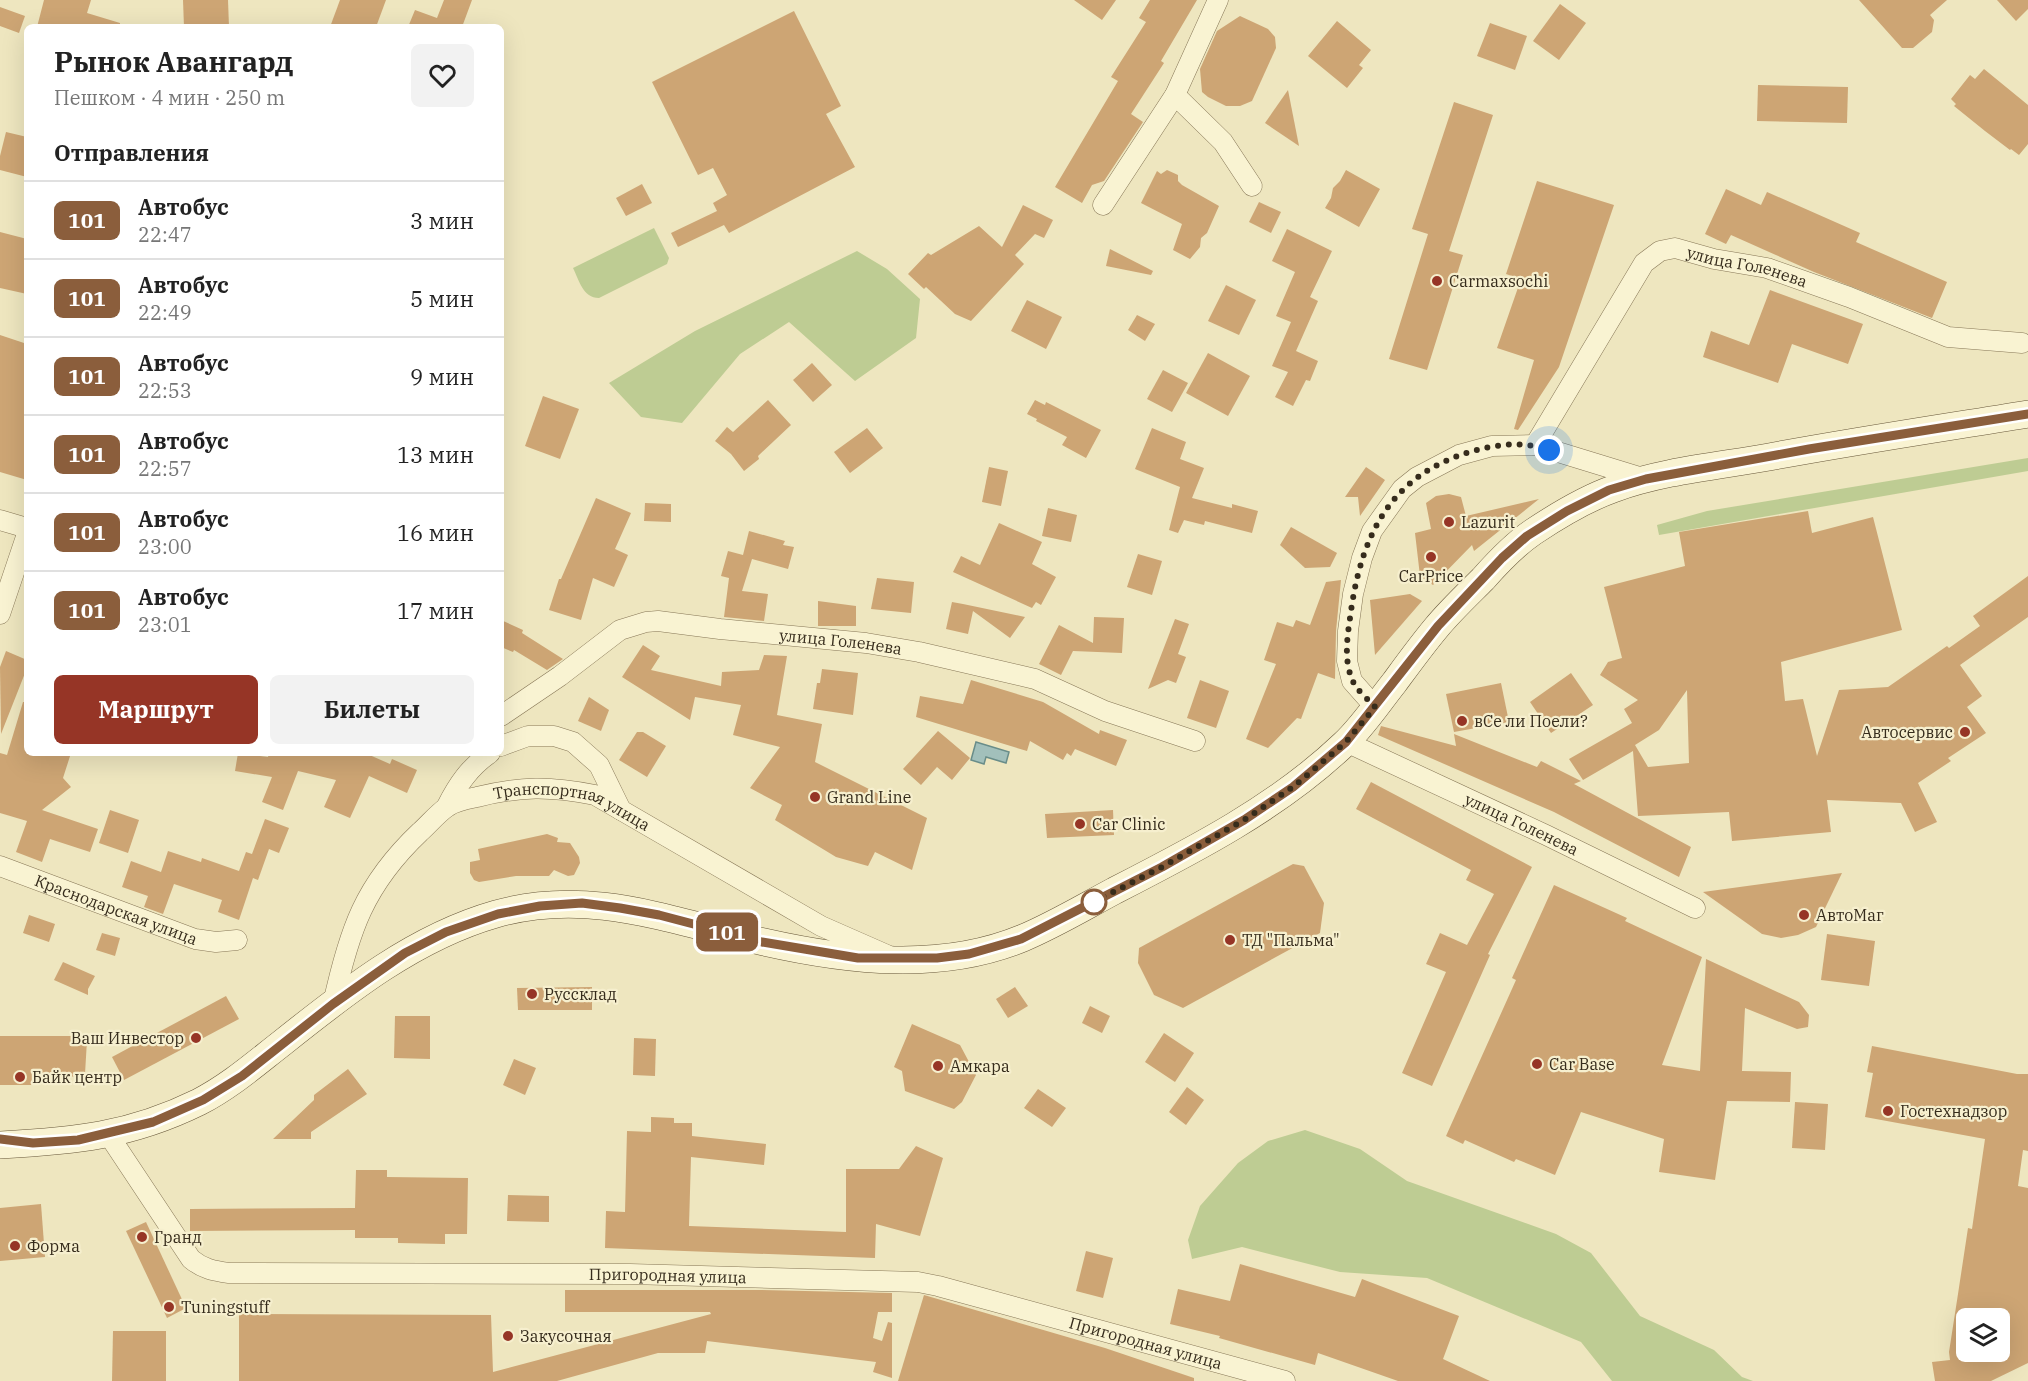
<!DOCTYPE html>
<html lang="ru">
<meta charset="utf-8">
<style>
body{margin:0;font-family:"IBM Plex Serif",serif;background:#f2f2f2;color:#222;height:100vh;display:flex;flex-direction:column;font-size:22px;white-space:nowrap}
*{box-sizing:border-box;margin:0}
p{font-size:20px;color:#767676}
.icon{flex:none;width:33px;height:33px;fill:none;stroke:currentColor;stroke-width:2;stroke-linecap:round;stroke-linejoin:round}
.map{position:relative;flex:1;overflow:hidden}
.sheet{position:absolute;left:24px;top:24px;width:480px;height:732px;display:flex;flex-direction:column;background:#fff;border-radius:9px;box-shadow:0 6px 24px #0002}
.sheet>*{flex:none}
.badge{padding:0 12px;border-radius:9px;font-size:21px;line-height:39px}
.buttons{position:absolute;left:1956px;top:1308px;display:grid;gap:12px}
.buttons a{display:grid;place-items:center;width:54px;height:54px;border-radius:9px;background:#fff;box-shadow:0 6px 24px #0002;font-size:30px}
.you{position:absolute;width:30px;height:30px;margin:-15px;border:4px solid #fff;border-radius:50%;background:#1a73e8;box-shadow:0 0 0 9px #1a73e833}
.map>.badge{position:absolute;translate:-50% -50%;box-shadow:0 0 0 3px #fff}
h2{padding:0 30px;font-size:22px;line-height:54px}
.round{display:grid;place-items:center;flex:none;width:63px;height:63px;border-radius:9px;background:#f2f2f2}
.overview{display:flex;align-items:center;justify-content:space-between;height:102px;padding:0 30px}
h1{font-size:28px;font-weight:800;line-height:45px}
.button{display:flex;gap:12px;margin-top:auto;padding:12px 30px}
.button a{flex:1;height:69px;border-radius:9px;background:#963526;color:#fff;font-size:24px;font-weight:800;line-height:69px;text-align:center}
.button a+a{background:#f2f2f2;color:#222}
ul{padding:0;list-style:none}
li{display:flex;align-items:center;gap:18px;height:78px;padding:0 30px;border-top:2px solid #e0e0e0}
li div{flex:1}
li b{display:block;font-size:22px}
li em{font-style:normal}
li .badge{min-width:66px;font-weight:700;text-align:center}
.map>svg:first-child{display:block}
</style>
<div class="map">
<svg width="2028" height="1381" viewBox="0 0 2028 1381">
<rect width="100%" height="100%" fill="#eee6bf"/>
<g fill="#becc93">
<path d="M654 228 669 258 667 264 599 298C583 298 579 280 573 268Z"/>
<path d="M857 251 887 269 920 299 916 338 855 381 789 322 740 354 682 423 641 417 609 383 695 331Z"/>
<path d="M2028 458V471L1659 535 1657 525 1707 511Z"/>
<path d="M1305 1130 1360 1149 1407 1181 1556 1234 1591 1253 1640 1316 1714 1350 1742 1377 1753 1381H1612L1581 1342 1427 1278 1340 1272 1242 1247 1192 1259 1188 1240 1200 1206 1238 1163 1268 1141Z"/>
</g>
<path fill="#a2c0bb" stroke="#698d89" stroke-width="1.5" d="M976 742 1009 752 1006 763 986 757 984 764 971 760Z"/>
<g fill="#cda574" fill-rule="evenodd">
<path d="M44 0H91L87 13 120 23V27H37Z"/>
<path d="M183 0H228L229 27H184Z"/>
<path d="M340 0H386L376 27H330Z"/>
<path d="M444 0H472L462 27H408L415 10 437 18Z"/>
<path d="M1074 0H1116L1102 20Z"/>
<path d="M1150 0H1197L1161 61 1164 63 1131 114 1143 122 1104 181 1092 185 1082 203 1055 187 1118 81 1111 77 1146 22 1139 18Z"/>
<path d="M1859 0H1947L1930 15 1934 20 1932 32 1913 48H1902Z"/>
<path d="M1997 0H2028V9L2016 21Z"/>
<path d="M1560 4 1586 23 1559 60 1533 41Z"/>
<path d="M0 7 25 16 19 33 0 26Z"/>
<path d="M794 11 841 106 826 114 855 167 729 233 724 225 678 247 671 233 717 211 713 203 727 195 713 168 698 175 652 82Z"/>
<path d="M1240 16 1268 29 1275 37 1276 48 1252 101 1240 106H1226L1208 97 1202 92 1200 69 1217 31Z"/>
<path d="M1337 21 1371 50 1359 65 1363 68 1347 88 1308 56Z"/>
<path d="M1490 23 1527 36 1515 70 1477 56Z"/>
<path d="M1984 69 2028 105V144L2019 155 2011 149 2010 150 1985 131 1954 106 1956 104 1951 99 1970 75 1975 79Z"/>
<path d="M1758 85 1848 87 1847 123 1757 121Z"/>
<path d="M1288 90 1299 146 1265 123Z"/>
<path d="M1454 102 1493 115 1449 251 1463 255 1427 370 1389 359 1428 234 1412 229Z"/>
<path d="M6 132 27 137V177L0 170V156Z"/>
<path d="M1167 170 1178 175V181L1182 185 1219 206 1207 233 1201 238 1200 247 1190 259 1173 250 1182 224 1141 203 1157 171 1161 174Z"/>
<path d="M1346 170 1380 189 1359 227 1325 208 1331 198 1333 188 1340 181Z"/>
<path d="M1537 181 1614 205 1559 367 1518 430 1514 429 1534 360 1497 348 1521 279 1506 274Z"/>
<path d="M642 184 652 203 626 216 616 198Z"/>
<path d="M1726 189 1761 205 1767 192 1860 233 1856 242 1947 282 1932 318 1814 272 1731 235 1726 244 1705 234Z"/>
<path d="M1259 202 1281 212 1271 233 1249 222Z"/>
<path d="M1023 205 1053 220 1044 238 1035 234 1015 255 1024 264 971 321 955 314 926 287 924 289 908 274 928 253 931 255 979 226 1002 247Z"/>
<path d="M1287 229 1332 251 1310 297 1318 301 1296 351 1318 361 1310 381 1306 380 1293 406 1275 397 1288 372 1272 366 1291 322 1276 316 1295 272 1272 261Z"/>
<path d="M0 232 27 239V294L0 288Z"/>
<path d="M1110 249 1153 271 1151 275 1106 266Z"/>
<path d="M1226 285 1256 300 1239 335 1208 321Z"/>
<path d="M1770 290 1863 324 1848 364 1792 344 1778 383 1703 357 1711 331 1749 345Z"/>
<path d="M1027 300 1062 317 1046 349 1011 331Z"/>
<path d="M1137 315 1155 324 1145 341 1128 330Z"/>
<path d="M0 335 27 344V480L0 472Z"/>
<path d="M1208 353 1250 376 1228 416 1186 393Z"/>
<path d="M812 363 832 385 813 402 793 380Z"/>
<path d="M1163 370 1188 383 1172 412 1147 399Z"/>
<path d="M543 396 579 409 560 459 525 446Z"/>
<path d="M768 400 791 425 758 456 759 459 744 471 731 454 715 441 727 427 733 432Z"/>
<path d="M1035 400 1045 405 1046 402 1101 430 1086 458 1062 445 1067 437 1036 421 1037 419 1027 414Z"/>
<path d="M867 428 883 448 850 473 834 452Z"/>
<path d="M1152 428 1186 442 1180 459 1204 468 1192 498 1232 508V504L1258 511 1252 533 1205 521 1204 525 1184 520 1178 533 1169 530 1180 487 1135 469Z"/>
<path d="M989 467 1008 471 1001 506 982 502Z"/>
<path d="M1366 467 1385 480 1360 516 1358 497H1345Z"/>
<path d="M1449 494 1461 497 1466 516 1539 499 1474 551 1472 545 1433 585 1420 576 1415 533 1431 529 1426 503 1436 496Z"/>
<path d="M596 498 631 513 615 549 628 555 614 587 593 578 581 620 549 610 559 579H561Z"/>
<path d="M645 503 671 504V522L644 521Z"/>
<path d="M1048 508 1077 515 1071 542 1042 536Z"/>
<path d="M1808 511 1812 533 1873 517 1902 630 1781 662 1785 701 1803 699 1817 756 1839 690 1888 687 1947 646 1949 648 1980 626 1973 616 2028 576V617L1960 665 1982 696 1967 707 1986 733 1948 758 1951 761 1918 783 1937 822 1915 832 1901 803 1827 800 1831 832 1732 841 1729 812 1638 816 1633 751 1583 780 1569 759 1632 723 1624 709 1638 700 1600 675 1608 662 1622 658 1604 587 1685 566 1679 532ZM1687 690 1689 763 1648 767 1635 745 1659 730Z"/>
<path d="M999 523 1042 542 1032 564 1056 577 1041 605 1036 602 1032 608 953 572 961 556 980 565Z"/>
<path d="M1291 527 1337 553 1330 567 1305 568 1280 545Z"/>
<path d="M749 531 785 541 783 545 794 547 788 569 752 559 742 591 768 594 764 621 724 617 729 578 721 576 728 551 743 555Z"/>
<path d="M1138 554 1162 561 1152 595 1127 587Z"/>
<path d="M877 578 914 582 911 613 871 609Z"/>
<path d="M1341 580 1336 631 1335 679 1318 673 1301 719 1297 718 1268 748 1246 739 1276 664 1264 660 1277 622 1293 627 1296 620 1310 625 1326 582Z"/>
<path d="M1410 594 1422 601 1375 655 1370 600Z"/>
<path d="M818 601 856 606V626H818Z"/>
<path d="M952 602 963 604 1025 617 1010 638 973 611 968 634 946 629Z"/>
<path d="M1094 617 1124 618 1122 653 1073 651 1061 675 1039 664 1059 625 1093 643Z"/>
<path d="M1175 619 1189 624 1178 654 1186 657 1176 683 1168 680 1148 689Z"/>
<path d="M501 620 523 630 522 633 563 659 547 670 514 650 513 652 501 647Z"/>
<path d="M643 645 660 656 651 670 721 686 722 672 759 670 764 655 787 656 777 715 822 724 815 762 927 818 912 870 875 852 868 866 836 857 775 820 782 805 750 788 780 747 733 735 741 705 695 697 690 720 622 677Z"/>
<path d="M6 651 27 660V668L1 734 0 667Z"/>
<path d="M822 669 858 673 853 715 813 709 817 683H820Z"/>
<path d="M1571 673 1593 705 1551 733 1530 702Z"/>
<path d="M971 680 1043 702 1099 734 1100 730 1127 740 1116 766 1075 749 1071 756 1067 753 1063 760 1030 741 1027 751 916 717 920 696 963 704Z"/>
<path d="M1200 680 1229 691 1216 728 1187 718Z"/>
<path d="M1501 683 1509 722 1454 732 1446 694Z"/>
<path d="M589 697 609 710 601 731 578 721Z"/>
<path d="M23 702H27V753H71L63 778 71 787 42 810 98 829 90 852 50 839 42 862 16 852 27 821 0 813V753L7 755Z"/>
<path d="M1381 726 1456 746 1454 734 1537 767 1541 761 1581 781 1574 784 1691 847 1679 877 1554 812 1378 735Z"/>
<path d="M938 731 970 758 952 780 937 767 921 785 903 769Z"/>
<path d="M637 732H643L666 746 647 777 619 760Z"/>
<path d="M238 753 268 757 269 753H365L390 764 392 759 417 770 407 793 369 776 350 818 324 807 336 780 298 771 283 810 262 802 272 777 235 771Z"/>
<path d="M1371 782 1532 867 1488 954 1490 955 1432 1086 1402 1073 1446 972 1426 964 1440 933 1467 945 1494 894 1466 880 1471 870 1356 809Z"/>
<path d="M110 810 139 820 128 853 99 843Z"/>
<path d="M1113 810 1114 835 1047 838 1045 814Z"/>
<path d="M265 819 289 828 279 853 269 849 258 880 253 878 239 920 218 912 222 900 174 884 163 914 144 907 148 896 122 887 131 861 161 872 168 851 201 862 202 858 239 871 246 852 252 854Z"/>
<path d="M547 834 558 838 557 842 570 843 579 857 580 863 574 875 568 876 554 870 549 876H516L479 882 474 880 470 873V862L480 860 478 849Z"/>
<path d="M1293 864 1304 866 1324 903 1320 933 1183 1008 1154 995 1138 963 1139 948Z"/>
<path d="M1842 873 1816 927 1798 935 1781 938 1762 934 1703 892Z"/>
<path d="M1554 885 1627 918 1625 921 1702 957 1662 1065 1700 1071 1706 959 1799 1002 1809 1015 1808 1027 1797 1029 1745 1008 1742 1071 1791 1072 1790 1102 1727 1101 1715 1180 1659 1172 1664 1139 1581 1112 1555 1175 1516 1159 1514 1162 1465 1140 1463 1144 1446 1136 1516 980 1512 978Z"/>
<path d="M29 915 55 924 49 942 23 933Z"/>
<path d="M102 933 120 938 115 956 96 950Z"/>
<path d="M1827 934 1875 941 1869 986 1821 980Z"/>
<path d="M63 962 95 976 88 989V995L54 980Z"/>
<path d="M592 987V1010H518L517 988Z"/>
<path d="M1015 987 1028 1006 1008 1018 996 999Z"/>
<path d="M226 996 239 1019 124 1080 112 1057Z"/>
<path d="M1090 1006 1110 1016 1102 1033 1082 1023Z"/>
<path d="M395 1016H430V1059L394 1058Z"/>
<path d="M912 1024 960 1045 976 1075 962 1102 954 1109 905 1091 902 1071 894 1067Z"/>
<path d="M1164 1033 1194 1053 1175 1082 1145 1062Z"/>
<path d="M0 1036H83V1040H87L85 1074 31 1085H0Z"/>
<path d="M634 1038 656 1039 655 1076 633 1075Z"/>
<path d="M1872 1046 2017 1074H2028V1151L2023 1150 2018 1186 2028 1188V1363L1991 1381H1935L1932 1362 1950 1360 1949 1352 1958 1294 1968 1228 1972 1229 1985 1139 1865 1117 1873 1073 1867 1072ZM1966 1318H2000V1352H1966Z"/>
<path d="M514 1059 536 1068 525 1095 503 1085Z"/>
<path d="M348 1069 367 1094 311 1132V1139H273L314 1100V1095Z"/>
<path d="M1187 1087 1204 1100 1186 1125 1169 1112Z"/>
<path d="M1038 1089 1066 1108 1052 1127 1024 1108Z"/>
<path d="M1795 1102 1828 1104 1825 1150 1792 1148Z"/>
<path d="M651 1117 674 1118V1123H692V1136L766 1144 764 1165 691 1157 689 1226 846 1232V1169H899L916 1146 943 1158 920 1236 876 1224 875 1258 605 1248 606 1211 625 1212 627 1131 651 1132Z"/>
<path d="M356 1170H387V1177L468 1178 467 1234H445V1244L398 1243V1238H355V1230L190 1231V1209L355 1208Z"/>
<path d="M508 1195 549 1196V1222L507 1221Z"/>
<path d="M41 1204 45 1257 0 1261V1208Z"/>
<path d="M146 1222 186 1308 167 1318 126 1231Z"/>
<path d="M1086 1251 1113 1258 1103 1298 1076 1291Z"/>
<path d="M1240 1264 1355 1297 1362 1279 1459 1316 1443 1359 1490 1381H1398L1318 1353 1315 1365 1219 1338 1220 1336 1170 1324 1178 1289 1230 1301Z"/>
<path d="M565 1290H760L892 1293V1312H878L873 1338 882 1341 888 1322 892 1323V1378L873 1372 876 1362 707 1341 705 1353H658L557 1381H239V1314L491 1315 493 1372 711 1314 710 1312H565Z"/>
<path d="M924 1295 1105 1348 1194 1378V1381H898Z"/>
<path d="M113 1331H166V1381H112Z"/>
</g>
<g fill="none" stroke-linecap="round" stroke-linejoin="round">
<defs>
<g id="street">
<path d="M1175 95 1223 142 1252 186"/>
<path d="M1103 205 1175 95 1218 0"/>
<path id="s1" d="M1535 445 1644 263 1660 251 1675 248 1714 259 1767 268 1849 297 1948 337 2022 343"/>
<path d="M0 520 27 528"/>
<path d="M0 614 27 534"/>
<path d="M1375 707 1352 681 1347 661 1348 631 1353 594 1362 558 1372 531 1402 489 1417 477 1459 455 1492 446 1535 445 1646 479"/>
<path id="s2" d="M501 716 560 676 620 630 646 622 658 621 720 629 866 643 919 652 1035 679 1105 711 1195 741"/>
<path id="s3" d="M1346 742 1546 835 1695 908"/>
<path d="M501 746 528 736H554L573 742 599 765 621 810"/>
<path d="M447 806C458 784 470 767 490 753"/>
<path id="s4" d="M0 866 195 939 216 942 237 940"/>
<path id="s5" d="M333 1004C349 931 364 885 420 832 429 824 437 814 447 807 455 801 467 799 477 797 521 786 550 786 595 795L821 926 887 955"/>
<path id="s6" d="M108 1134 191 1259C203 1269 214 1271 229 1273L630 1274 918 1282 938 1286 1285 1381"/>
</g>
<path id="secondary" d="M0 1145C74 1141 130 1136 199 1102 230 1086 255 1064 282 1043 347 991 415 937 496 914 591 887 673 922 764 942 848 961 941 972 1023 938 1054 925 1084 907 1114 891 1194 850 1278 807 1344 744 1363 726 1378 703 1394 683 1408 664 1421 646 1436 628 1450 611 1467 595 1483 579 1498 562 1514 545 1533 532 1557 516 1585 499 1613 489 1662 471 1718 466 1769 457 1855 441 1942 428 2028 414"/>
</defs>
<use href="#street" stroke="#877757" stroke-width="21"/>
<use href="#secondary" stroke="#68583a" stroke-width="28"/>
<use href="#street" stroke="#f9f3d2" stroke-width="20"/>
<use href="#secondary" stroke="#f9f3d2" stroke-width="27"/>
</g>
<g fill="none" stroke-linecap="round" stroke-linejoin="round">
<defs>
<path id="line" d="M0 1139 33 1143 78 1140 153 1122 203 1100 242 1076 333 1004 405 953 446 932 498 914 540 906 582 903 620 908 659 915 762 942 858 958H937L969 954 1021 939 1162 867 1244 820 1293 787 1346 742 1438 626 1502 558 1527 536 1567 511 1609 490 1646 479 1809 449 2028 414"/>
</defs>
<use href="#line" stroke="#fff" stroke-width="14"/>
<use href="#line" stroke="#8b5e3c" stroke-width="9"/>
<path stroke="#362c1c" stroke-width="6" stroke-dasharray="0 10.8" d="M1094 902 1162 867 1244 820 1293 787 1346 742 1375 707C1368 699 1355 689 1352 679 1343 658 1348 633 1351 611 1362 533 1392 474 1473 451 1497 444 1525 441 1549 450"/>
</g>
<g fill="#963526" stroke="#f6efce" stroke-width="2">
<circle cx="1437" cy="281" r="6"/>
<circle cx="1449" cy="522" r="6"/>
<circle cx="1431" cy="557" r="6"/>
<circle cx="1462" cy="721" r="6"/>
<circle cx="1965" cy="732" r="6"/>
<circle cx="815" cy="797" r="6"/>
<circle cx="1080" cy="824" r="6"/>
<circle cx="1804" cy="915" r="6"/>
<circle cx="1230" cy="940" r="6"/>
<circle cx="532" cy="994" r="6"/>
<circle cx="196" cy="1038" r="6"/>
<circle cx="1537" cy="1064" r="6"/>
<circle cx="938" cy="1066" r="6"/>
<circle cx="20" cy="1077" r="6"/>
<circle cx="1888" cy="1111" r="6"/>
<circle cx="142" cy="1237" r="6"/>
<circle cx="15" cy="1246" r="6"/>
<circle cx="169" cy="1307" r="6"/>
<circle cx="508" cy="1336" r="6"/>
</g>
<circle fill="#fff" stroke="#8b5e3c" stroke-width="3" cx="1094" cy="902" r="12"/>
<g text-anchor="middle" dominant-baseline="central" stroke-width="4.5" stroke-linejoin="round" paint-order="stroke">
<g font-size="16" fill="#362c1c" stroke="#f6efce">
<text stroke="none"><textPath href="#s1" startOffset="322">улица Голенева</textPath></text>
<text stroke="none"><textPath href="#s2" startOffset="370">улица Голенева</textPath></text>
<text stroke="none"><textPath href="#s5" startOffset="364">Транспортная улица</textPath></text>
<text stroke="none"><textPath href="#s3" startOffset="194">улица Голенева</textPath></text>
<text stroke="none"><textPath href="#s4" startOffset="124">Краснодарская улица</textPath></text>
<text stroke="none"><textPath href="#s6" startOffset="630">Пригородная улица</textPath></text>
<text stroke="none"><textPath href="#s6" startOffset="1116">Пригородная улица</textPath></text>
</g>
<g font-size="16" fill="#362c1c" stroke="#f6efce" text-anchor="start">
<text x="1449" y="281">Carmaxsochi</text>
<text x="1461" y="522">Lazurit</text>
<text x="1431" y="576" text-anchor="middle">CarPrice</text>
<text x="1474" y="721">вСе ли Поели?</text>
<text x="1953" y="732" text-anchor="end">Автосервис</text>
<text x="827" y="797">Grand Line</text>
<text x="1092" y="824">Car Clinic</text>
<text x="1816" y="915">АвтоМаг</text>
<text x="1242" y="940">ТД "Пальма"</text>
<text x="544" y="994">Руссклад</text>
<text x="184" y="1038" text-anchor="end">Ваш Инвестор</text>
<text x="1549" y="1064">Car Base</text>
<text x="950" y="1066">Амкара</text>
<text x="32" y="1077">Байк центр</text>
<text x="1900" y="1111">Гостехнадзор</text>
<text x="154" y="1237">Гранд</text>
<text x="27" y="1246">Форма</text>
<text x="181" y="1307">Tuningstuff</text>
<text x="520" y="1336">Закусочная</text>
</g>
</g>
</svg>
<div class="buttons">
<a><svg class="icon" aria-label="layers" viewBox="0 0 24 24"><path d="M12 4l9 5-9 5-9-5zM3 14l9 5 9-5"/></svg></a>
</div>
<div class="you" style="left:1549px;top:450px"></div>
<b class="badge" style="left:727px;top:932px;background:#8b5e3c;color:#fff">101</b>
<section class="sheet">
<div class="overview"><div><h1>Рынок Авангард</h1><p>Пешком · 4 мин · 250 m</p></div><a class="round"><svg class="icon" aria-label="heart" viewBox="0 0 24 24"><path d="M12 20l-8-8c-3-5 5-10 8-4 3-6 11-1 8 4z"/></svg></a></div>
<h2>Отправления</h2>
<ul>
<li><span class="badge" style="background:#8b5e3c;color:#fff">101</span><div><b>Автобус</b><p>22:47</p></div><em>3 мин</em></li>
<li><span class="badge" style="background:#8b5e3c;color:#fff">101</span><div><b>Автобус</b><p>22:49</p></div><em>5 мин</em></li>
<li><span class="badge" style="background:#8b5e3c;color:#fff">101</span><div><b>Автобус</b><p>22:53</p></div><em>9 мин</em></li>
<li><span class="badge" style="background:#8b5e3c;color:#fff">101</span><div><b>Автобус</b><p>22:57</p></div><em>13 мин</em></li>
<li><span class="badge" style="background:#8b5e3c;color:#fff">101</span><div><b>Автобус</b><p>23:00</p></div><em>16 мин</em></li>
<li><span class="badge" style="background:#8b5e3c;color:#fff">101</span><div><b>Автобус</b><p>23:01</p></div><em>17 мин</em></li>
</ul>
<div class="button"><a>Маршрут</a><a>Билеты</a></div>
</section>
</div>
